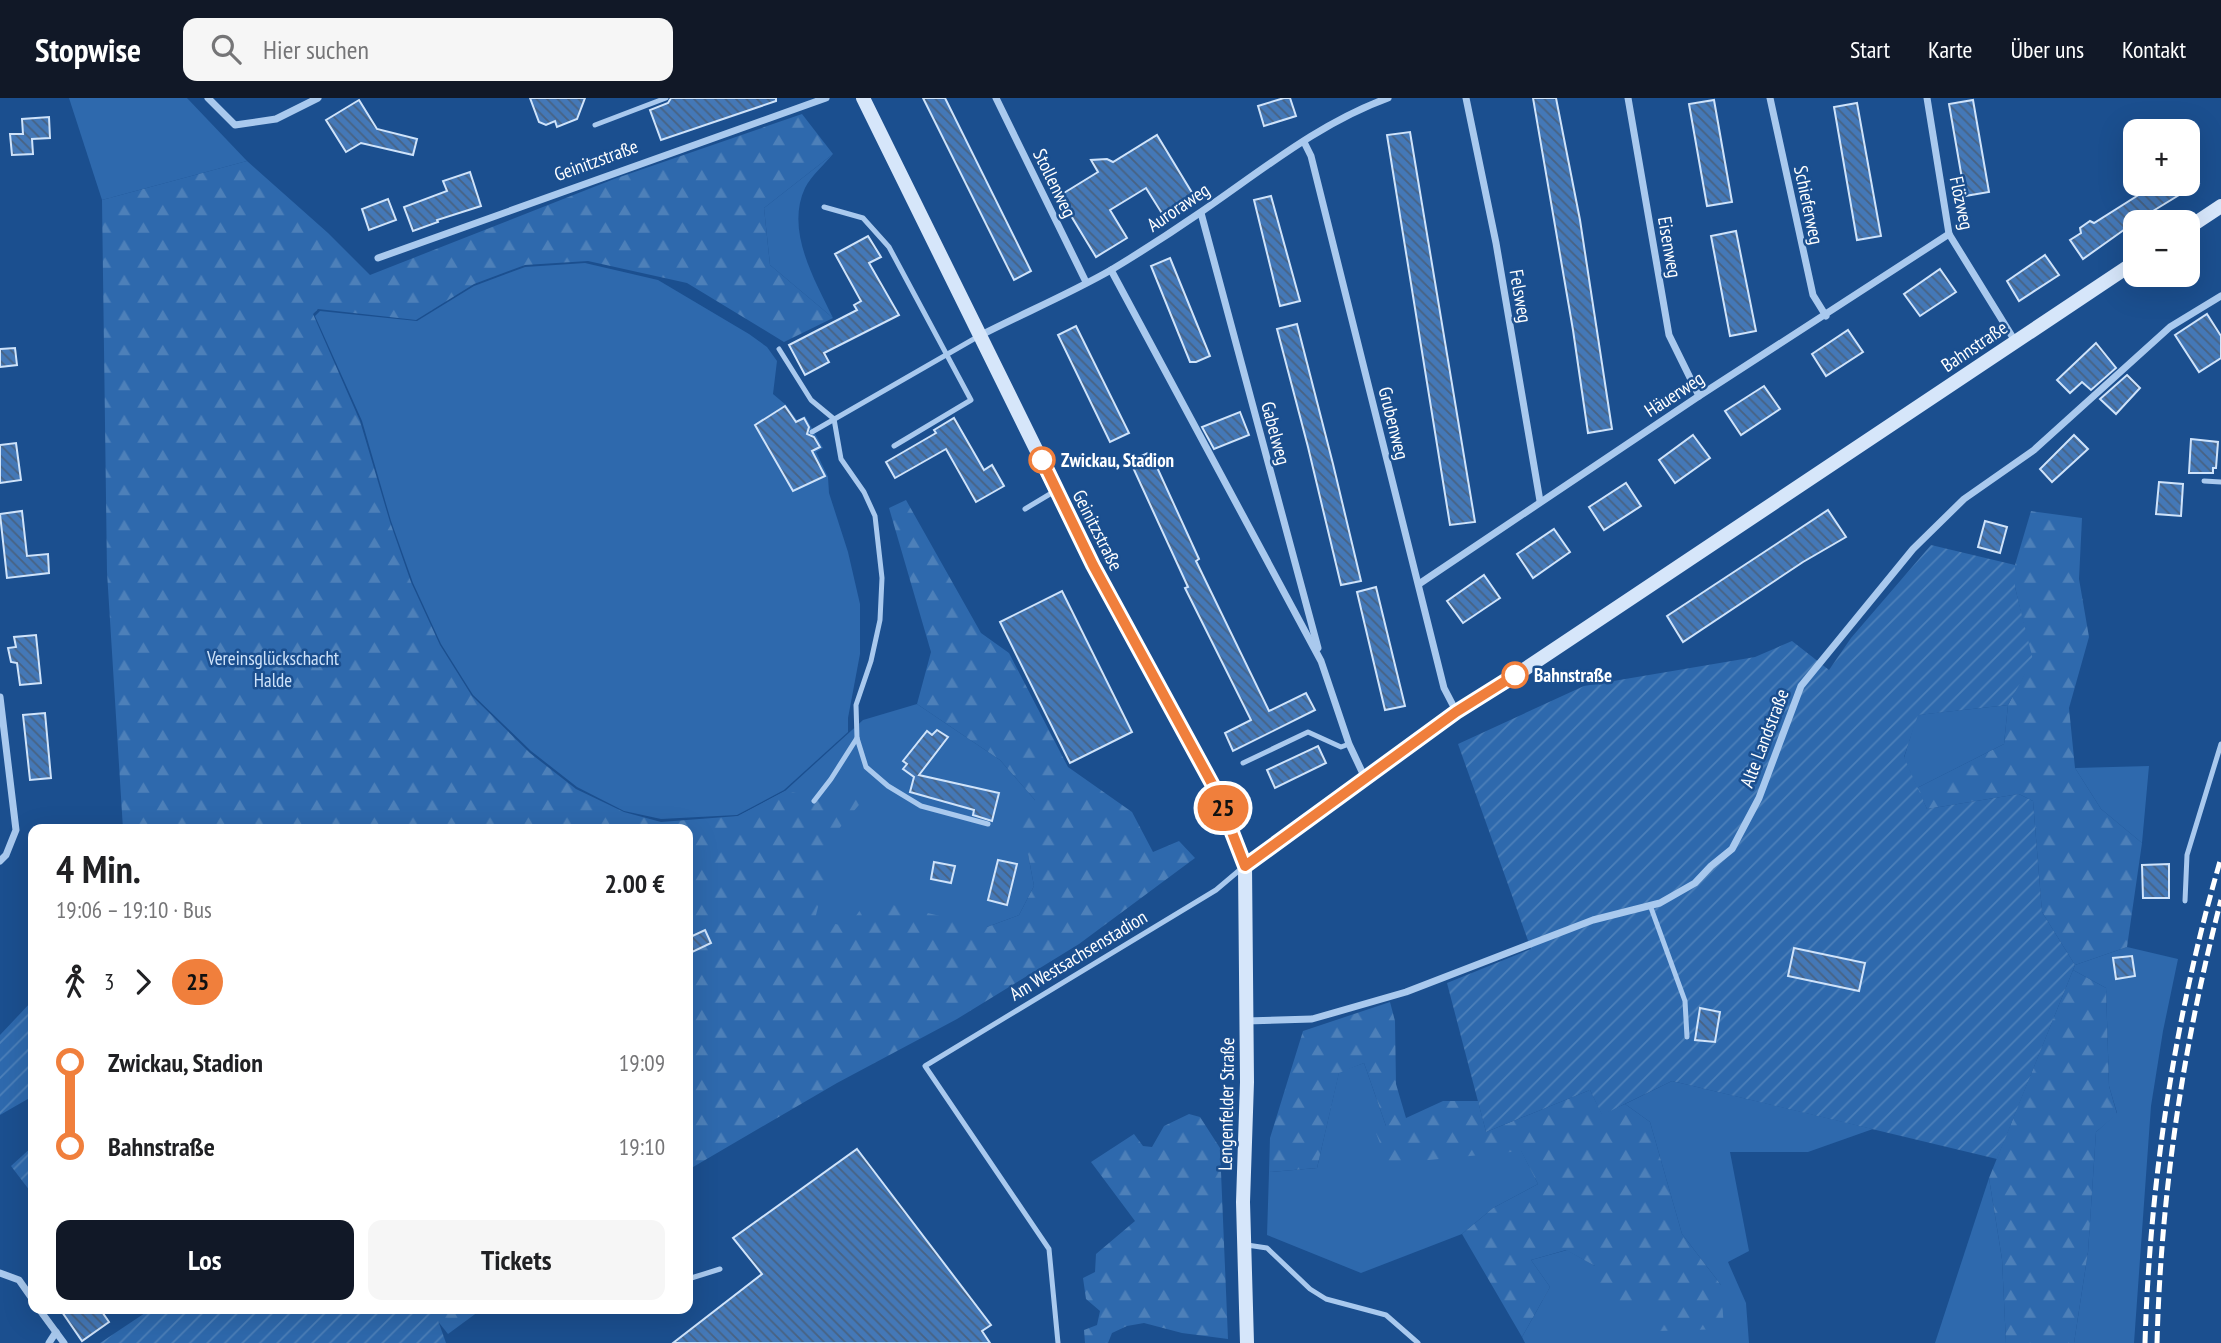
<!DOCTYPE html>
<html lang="de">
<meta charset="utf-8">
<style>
body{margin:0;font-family:"PT Sans Narrow",sans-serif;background:#f6f6f6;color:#202124;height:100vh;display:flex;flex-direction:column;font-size:26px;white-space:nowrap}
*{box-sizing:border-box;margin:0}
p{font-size:23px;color:#757577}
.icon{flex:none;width:38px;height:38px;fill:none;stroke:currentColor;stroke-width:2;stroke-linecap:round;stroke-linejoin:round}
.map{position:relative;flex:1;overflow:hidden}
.sheet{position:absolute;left:28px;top:726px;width:665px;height:490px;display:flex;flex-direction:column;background:#fff;border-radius:14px;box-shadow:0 7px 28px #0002}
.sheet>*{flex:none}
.badge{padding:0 14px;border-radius:23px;font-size:24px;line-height:46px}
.fabs{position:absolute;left:2123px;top:21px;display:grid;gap:14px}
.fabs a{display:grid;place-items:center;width:77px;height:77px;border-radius:14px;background:#fff;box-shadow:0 7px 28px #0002;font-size:35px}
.map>.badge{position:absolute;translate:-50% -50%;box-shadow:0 0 0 4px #fff}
.legs{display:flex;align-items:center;gap:10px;height:77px;padding:0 28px;font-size:23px}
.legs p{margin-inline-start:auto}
.summary{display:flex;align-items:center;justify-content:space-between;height:119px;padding:0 28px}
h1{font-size:38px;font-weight:800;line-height:52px}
.action{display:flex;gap:14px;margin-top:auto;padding:14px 28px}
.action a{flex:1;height:80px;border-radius:14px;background:#111827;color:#fff;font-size:28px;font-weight:800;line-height:80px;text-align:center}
.action a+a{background:#f6f6f6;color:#202124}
ul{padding:0 28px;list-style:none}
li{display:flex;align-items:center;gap:24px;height:84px;font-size:26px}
li i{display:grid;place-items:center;width:10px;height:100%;margin:0 9px;background:currentColor}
li i::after{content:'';width:18px;height:18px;margin:-9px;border:5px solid;border-radius:50%;background:#fff}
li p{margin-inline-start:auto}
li:first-child i{background:linear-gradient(#0000 50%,currentColor 0)}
li:last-child i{background:linear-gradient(currentColor 50%,#0000 0)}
header{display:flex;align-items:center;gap:42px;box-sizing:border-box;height:98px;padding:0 35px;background:#111827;color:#fff}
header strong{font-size:33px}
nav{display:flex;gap:38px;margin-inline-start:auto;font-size:24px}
.search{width:490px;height:63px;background:#f6f6f6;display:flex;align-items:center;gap:18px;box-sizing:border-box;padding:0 24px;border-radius:14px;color:#757577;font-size:26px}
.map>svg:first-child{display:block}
</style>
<header>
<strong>Stopwise</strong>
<div class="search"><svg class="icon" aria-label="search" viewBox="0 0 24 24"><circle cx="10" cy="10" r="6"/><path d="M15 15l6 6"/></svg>Hier suchen</div>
<nav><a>Start</a><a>Karte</a><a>Über uns</a><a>Kontakt</a></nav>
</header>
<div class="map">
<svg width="2221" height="1245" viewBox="0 0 2221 1245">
<defs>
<pattern id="forest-firs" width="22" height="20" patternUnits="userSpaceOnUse" patternTransform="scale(1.75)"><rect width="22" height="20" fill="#2e69ad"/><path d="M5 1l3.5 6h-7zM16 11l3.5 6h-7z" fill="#4d80b9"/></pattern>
<pattern id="garden-furrows" width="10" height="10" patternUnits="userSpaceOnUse" patternTransform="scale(1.75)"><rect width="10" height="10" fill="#2e69ad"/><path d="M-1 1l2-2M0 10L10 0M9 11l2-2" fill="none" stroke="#4d80b9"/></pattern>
<pattern id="building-back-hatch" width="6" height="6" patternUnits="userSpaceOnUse" patternTransform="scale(1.75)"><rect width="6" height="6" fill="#4478b7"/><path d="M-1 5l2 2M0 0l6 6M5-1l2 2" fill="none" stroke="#486282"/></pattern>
</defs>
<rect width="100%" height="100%" fill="#1b4f8f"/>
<g fill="#2e69ad">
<path d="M69 0H187L247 63 102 102Z"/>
<path d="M833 56C825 66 811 78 805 90 785 133 815 182 833 220L770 167 764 110Z"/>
<path d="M585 165 658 182 749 236 767 249 777 263 773 296 786 307 797 322 805 318 823 350 816 354 828 379 829 395 848 454 860 506V556L848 620V634L784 692 737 717 661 721 624 713 577 689 531 653 473 597 441 546 413 485 391 423 362 323 315 218 320 213 417 223 474 188 525 169Z"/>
<path d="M917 606 1000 662 1035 702 1028 756 1034 788 1019 817 987 829 774 938 688 732H678L738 718 785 693 863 622Z"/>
<path d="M2008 607 2004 646 1917 690 1904 660 1917 617Z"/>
<path d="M2149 668 2142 745 2101 711 2075 670Z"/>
<path d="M2127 849 2178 861 2163 933 2151 1008 2134 1245H2074L2088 1154 2096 1034 2117 1015 2109 988 2106 890 2073 872 2075 867Z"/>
<path d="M1364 965 1386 1028 1389 1065 1521 1052 1538 1086 1493 1110 1462 1136 1361 1175 1267 1137 1269 1074 1317 1070 1339 974Z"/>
<path d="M1672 983 1873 1031 1808 1054H1730L1749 1153 1728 1164 1746 1205 1749 1245H1525L1522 1239 1550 1189 1531 1162 1567 1152 1595 1168 1721 1187 1682 1136 1650 1024 1625 1006Z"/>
<path d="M1989 1080 2002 1161 2006 1245H1935Z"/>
</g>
<g fill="url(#forest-firs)">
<path d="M802 16 833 56 764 110 770 167 833 220 784 244 687 185 588 163 525 167 474 186 416 222 318 211 313 216 360 323 390 424 411 484 440 547 472 598 530 655 576 691 624 714 661 724 738 718 785 693 818 699 869 695 837 733 815 821 848 829 868 801 987 829 1019 817 1034 788 1028 756 1015 741 1022 714 1035 702 1000 662 917 606 931 554 889 410 906 402 981 535 1009 555 1068 669 1132 714 1153 754 1179 743 1195 760 1079 846 957 921 837 985 688 1072V732L123 731 107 474 102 102 247 63 328 135 370 177 614 81Z"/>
<path d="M2031 413 2082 420 2079 481 2089 539 2069 610 2075 670 2101 711 2142 745 2127 849 2075 867 2042 814 2033 703 2019 696 1927 711 1917 690 2004 646 2008 607 2032 562 2015 489V467Z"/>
<path d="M2073 872 2106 890 2109 988 2117 1016 2096 1034 2088 1154 2074 1245H2006L2002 1161 1989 1080Z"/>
<path d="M1390 904 1395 923 1396 986 1406 1020 1443 1003H1478L1486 1034 1590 992 1602 1016 1625 1006 1650 1024 1682 1136 1721 1187 1724 1231 1658 1233 1652 1201 1606 1207 1595 1168 1566 1152 1531 1162 1550 1189 1522 1239 1462 1136 1493 1110 1538 1086 1521 1053 1388 1066 1376 1035 1386 1028 1364 965 1339 975 1317 1070 1269 1074 1270 1040 1303 933Z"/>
<path d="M1189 1016 1200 1019 1220 1050 1228 1241 1182 1235 1144 1225 1127 1228 1112 1235 1108 1245H1085L1084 1232 1097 1227 1100 1213 1086 1201 1083 1180 1095 1174 1096 1156 1135 1123 1091 1064 1134 1036 1143 1048 1152 1049 1164 1028Z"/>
<path d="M428 1211H482L448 1236Z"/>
</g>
<g fill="url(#garden-furrows)">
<path d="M1931 447 2015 467V489L2033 562 2008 607 1918 617 1904 659 1927 711 2019 696 2033 703 2042 814 2075 867 1997 1061 1672 983 1602 1017 1590 992 1486 1034 1447 885 1531 851 1458 646 1584 588 1755 559 1792 543 1829 572 1851 540Z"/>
<path d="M33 902V998L0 1017V937Z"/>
<path d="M33 1048V1097L11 1068Z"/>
<path d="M151 1211H434L446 1245H100Z"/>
</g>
<g fill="url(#building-back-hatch)" stroke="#cfe3fa" stroke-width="2">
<path d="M530 0H585L577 21 557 29 555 23 546 27 539 24Z"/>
<path d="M671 0H776V3L661 42 650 12 668 5Z"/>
<path d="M923 0H945L1031 173 1014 182Z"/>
<path d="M1284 0H1290L1296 18 1264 28 1258 8Z"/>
<path d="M1533 0H1556L1580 122 1612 331 1588 335 1573 232Z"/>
<path d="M359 2 377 31 417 41 413 57 361 45 346 54 326 22Z"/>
<path d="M1714 2 1732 104 1707 108 1689 6Z"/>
<path d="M1973 2 1989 94 1965 98 1949 6Z"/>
<path d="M1857 5 1881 138 1857 142 1834 9Z"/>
<path d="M49 19 50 40 32 41 33 56 12 57 10 36H23L22 21Z"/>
<path d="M1410 34 1475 424 1450 427 1387 37Z"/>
<path d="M1157 37 1194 98 1163 117 1146 90 1110 112 1127 140 1096 159 1059 98 1098 74 1091 62 1107 61 1113 64Z"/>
<path d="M470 74 481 108 437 122 438 124 413 133 404 109 447 93 443 83Z"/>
<path d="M2145 86H2197L2135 124 2083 161 2070 142 2081 135 2080 130 2090 123 2094 125 2148 91Z"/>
<path d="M1271 98 1300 203 1280 208 1254 102Z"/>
<path d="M388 101 396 122 369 132 362 111Z"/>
<path d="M1736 133 1756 233 1730 238 1711 138Z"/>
<path d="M868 138 881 159 869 165 899 217 824 255 829 264 805 277 789 247 857 212 854 207 861 203 835 156Z"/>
<path d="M2045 157 2059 177 2019 203 2007 183Z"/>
<path d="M1170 160 1210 258 1196 264H1190L1151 168Z"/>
<path d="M1940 171 1956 194 1920 218 1904 196Z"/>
<path d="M2207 216 2221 238V260L2199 274 2175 237Z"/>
<path d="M1297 226 1333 366 1361 483 1341 487 1308 349 1277 231Z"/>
<path d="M1076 228 1129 335 1110 344 1058 237Z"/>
<path d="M1848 232 1863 254 1826 278 1812 256Z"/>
<path d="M2096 245 2116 270 2091 292 2082 284 2070 295 2057 282Z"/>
<path d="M15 250 17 267 0 269V251Z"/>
<path d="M2127 277 2140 290 2116 316 2100 301Z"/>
<path d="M1764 288 1780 311 1741 337 1725 313Z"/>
<path d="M785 308 796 324 804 320 809 329 807 336 814 339 820 349 812 353 825 378 793 393 755 327Z"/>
<path d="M1240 314 1249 337 1214 351 1202 329Z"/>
<path d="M954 320 984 372 992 367 1004 388 976 404 946 351 895 380 886 364 936 335 934 332Z"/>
<path d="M1693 337 1710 360 1675 385 1659 362Z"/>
<path d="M2074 337 2088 351 2052 384 2040 371Z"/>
<path d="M2191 341 2218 344 2216 370H2213V375H2189Z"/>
<path d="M16 345 21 382 0 385V347Z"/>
<path d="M1150 354 1199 461 1196 463 1269 613 1306 595 1315 612 1233 653 1225 635 1251 622 1185 490 1188 489 1130 363Z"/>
<path d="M2159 384 2183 386 2181 418 2156 416Z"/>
<path d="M1626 385 1641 408 1604 432 1589 409Z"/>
<path d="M1828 412 1846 439 1803 464 1683 544 1667 518Z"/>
<path d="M22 413 27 458 48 456 49 475 7 480 0 416Z"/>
<path d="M1985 423 2007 429 2000 455 1978 449Z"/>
<path d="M1554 431 1570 454 1533 480 1517 456Z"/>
<path d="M1484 477 1500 500 1463 525 1447 503Z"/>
<path d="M1376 489 1405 608 1385 612 1357 494Z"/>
<path d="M1062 493 1132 634 1070 665 1000 524Z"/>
<path d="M36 537 41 585 20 587 17 565 11 564 8 550 16 549 14 539Z"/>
<path d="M45 615 51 680 30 682 23 617Z"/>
<path d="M937 632 948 639 919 677 999 695 992 723 973 717 974 712 910 694 914 679 903 671 907 666 903 663 927 633 932 637Z"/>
<path d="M1318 648 1326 665 1275 690 1267 672Z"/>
<path d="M998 762 1017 766 1007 807 988 802Z"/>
<path d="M934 764 955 768 951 785 931 781Z"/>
<path d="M2169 766V800H2143L2142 767Z"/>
<path d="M705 832 711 845 688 856V840Z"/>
<path d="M1794 850 1865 865 1859 893 1788 878Z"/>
<path d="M2132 858 2135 878 2116 881 2113 860Z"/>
<path d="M1700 910 1720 914 1715 944 1695 942Z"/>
<path d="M857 1051 991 1227 982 1233 990 1245H673L762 1176 733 1140Z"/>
<path d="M60 1211H100L109 1224 82 1243Z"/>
</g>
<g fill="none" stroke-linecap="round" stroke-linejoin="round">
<g stroke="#a9c9ee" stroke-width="5">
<path d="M595 27 666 0"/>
<path d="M824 109 863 120 889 149 971 302 894 348"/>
<path d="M779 251 811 302 834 321 841 361 864 394 875 418 882 480 880 522 871 563 856 607 857 640 866 669 888 688 921 708 988 726"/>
<path d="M812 334 979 238"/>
<path d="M2204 383 2221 384"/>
<path d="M1025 411 1055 393"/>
<path d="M1243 665 1308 634 1341 649 1349 646"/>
<path d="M814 703 831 681 857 640"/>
<path d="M2185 803 2187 757 2221 646"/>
<path d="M1650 807 1685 903 1687 939"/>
<path d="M1247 1147 1267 1150 1310 1191 1326 1201 1386 1217 1418 1245"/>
<path d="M688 1181 720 1171"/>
<path d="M1058 1245 1049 1151 925 968 1216 792 1242 770"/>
</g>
<g stroke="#a9c9ee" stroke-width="7">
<path d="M208 0 235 27 276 21 318 0"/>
<path d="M996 0 1086 184"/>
<path d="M1466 0 1496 145 1540 403"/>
<path d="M1628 0 1669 237 1699 298"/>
<path d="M1770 0 1813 197 1826 218"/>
<path d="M1927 0 1949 136 2015 243"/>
<path d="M1304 44 1311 58 1444 590 1456 613"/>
<path d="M1201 115 1318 550"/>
<path d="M378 160 826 0"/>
<path d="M1111 172 1321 563 1349 646 1365 680"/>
<path d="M981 237C1024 215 1069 196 1111 172 1141 154 1172 134 1201 114 1261 73 1319 25 1388 0"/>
<path d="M1419 486 1699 298 1949 136"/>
<path d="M0 599 16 732 6 757 0 763"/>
<path d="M1246 923 1312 921 1406 894 1593 822 1660 805 1695 785 1711 768 1732 751 1759 700 1801 588 1913 451 1964 401 2034 352 2170 229 2221 198"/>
<path d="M0 1175 19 1182 33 1202"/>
<path d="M39 1211 64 1245"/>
<path d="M49 1245 56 1234"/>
</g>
<g stroke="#d6e6fa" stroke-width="14">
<path d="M863 0 1093 467 1216 693 1245 768 1247 984 1243 1104 1247 1245"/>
<path d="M2188 130 2221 108"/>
<path d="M1245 768 1456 614 1516 577 2135 164"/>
</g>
<g stroke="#fff" stroke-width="5" stroke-dasharray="12 5" stroke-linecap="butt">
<path d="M2145 1245C2150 1081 2175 917 2221 760"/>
<path d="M2157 1245C2161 1095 2183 947 2221 802"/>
</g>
</g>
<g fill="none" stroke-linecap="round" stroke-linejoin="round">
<defs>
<path id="line-1" d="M1042 362 1093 467 1216 693 1245 768 1456 614 1515 577"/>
</defs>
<use href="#line-1" stroke="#fff" stroke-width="16"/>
<use href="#line-1" stroke="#f07f3c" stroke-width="10"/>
</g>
<g fill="#fff" stroke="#f07f3c" stroke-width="3.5">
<circle cx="1042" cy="362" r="12"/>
<circle cx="1515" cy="577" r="12"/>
</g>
<g text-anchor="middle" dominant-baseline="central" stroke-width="5" stroke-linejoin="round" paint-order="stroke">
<g font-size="19" fill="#fff" stroke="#1b4f8f">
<text transform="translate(596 62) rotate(-20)">Geinitzstraße</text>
<text transform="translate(1055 85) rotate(64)">Stollenweg</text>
<text transform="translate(1962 105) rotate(78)">Flözweg</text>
<text transform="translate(1809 107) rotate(78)">Schieferweg</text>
<text transform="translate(1178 109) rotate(-34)">Auroraweg</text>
<text transform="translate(1670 149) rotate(80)">Eisenweg</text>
<text transform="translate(1521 198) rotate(80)">Felsweg</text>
<text transform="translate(1974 248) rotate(-34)">Bahnstraße</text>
<text transform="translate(1674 296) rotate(-33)">Häuerweg</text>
<text transform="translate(1394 325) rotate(76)">Grubenweg</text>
<text transform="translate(1276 335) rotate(75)">Gabelweg</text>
<text transform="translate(1098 432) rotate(63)">Geinitzstraße</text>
<text transform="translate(1764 640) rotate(-69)">Alte Landstraße</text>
<text transform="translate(1078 857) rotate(-31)">Am Westsachsenstadion</text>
<text transform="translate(1226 1006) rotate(-89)">Lengenfelder Straße</text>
</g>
<g font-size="19" font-weight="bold" fill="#fff" stroke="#1b4f8f" text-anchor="start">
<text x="1061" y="362">Zwickau, Stadion</text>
<text x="1534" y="577">Bahnstraße</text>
</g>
<g font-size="19" fill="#cfe3fa" stroke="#1b4f8f">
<text x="273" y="560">Vereinsglückschacht<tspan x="273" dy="22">Halde</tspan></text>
</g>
</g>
</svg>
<div class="fabs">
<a>+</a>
<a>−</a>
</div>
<b class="badge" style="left:1223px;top:710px;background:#f07f3c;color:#111">25</b>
<section class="sheet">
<div class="summary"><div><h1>4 Min.</h1><p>19:06 – 19:10 · Bus</p></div><b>2.00 €</b></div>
<div class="legs"><svg class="icon" aria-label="walk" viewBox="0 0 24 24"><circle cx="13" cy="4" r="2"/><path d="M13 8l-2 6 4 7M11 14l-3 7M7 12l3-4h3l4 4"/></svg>3<svg class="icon" aria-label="forward" viewBox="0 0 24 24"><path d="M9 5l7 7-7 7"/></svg><b class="badge" style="background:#f07f3c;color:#111">25</b></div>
<ul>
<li><i style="color:#f07f3c"></i><b>Zwickau, Stadion</b><p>19:09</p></li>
<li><i style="color:#f07f3c"></i><b>Bahnstraße</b><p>19:10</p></li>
</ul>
<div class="action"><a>Los</a><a>Tickets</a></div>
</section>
</div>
